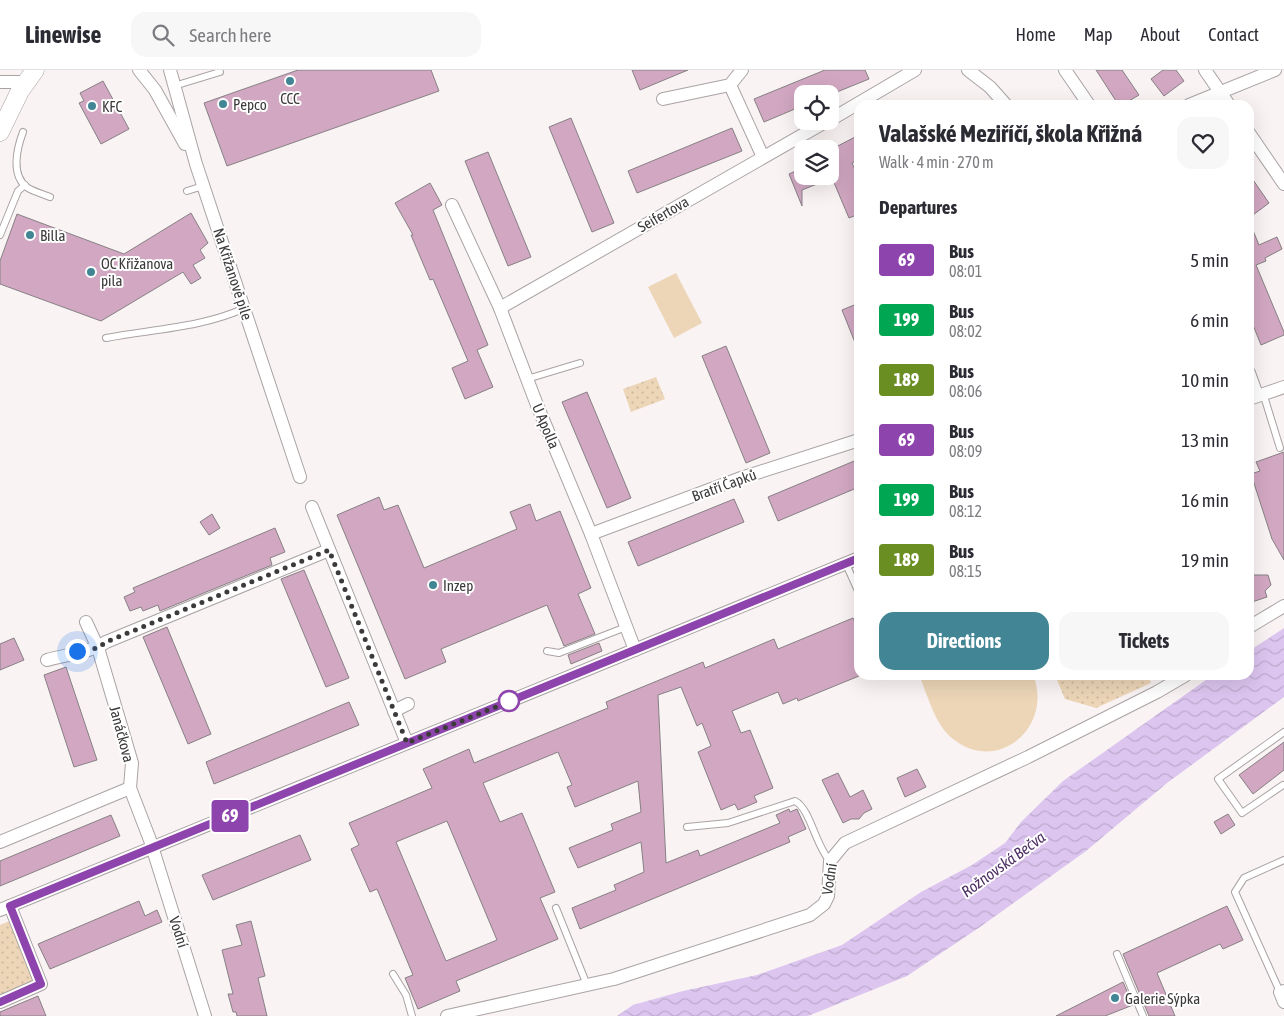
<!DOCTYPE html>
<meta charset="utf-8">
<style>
body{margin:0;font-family:"Asap Condensed",sans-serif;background:#f7f7f7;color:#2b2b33;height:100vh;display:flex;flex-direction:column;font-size:19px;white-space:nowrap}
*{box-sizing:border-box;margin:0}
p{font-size:16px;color:#7c7c81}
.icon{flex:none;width:28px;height:28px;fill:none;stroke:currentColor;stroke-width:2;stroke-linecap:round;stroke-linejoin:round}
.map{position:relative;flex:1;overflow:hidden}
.sheet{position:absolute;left:854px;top:30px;width:400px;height:580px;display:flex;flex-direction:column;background:#fff;border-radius:15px;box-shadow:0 5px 20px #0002}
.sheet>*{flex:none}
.badge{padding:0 10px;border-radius:4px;font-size:18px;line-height:32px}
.fabs{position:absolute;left:794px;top:15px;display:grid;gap:10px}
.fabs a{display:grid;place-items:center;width:45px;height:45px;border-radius:10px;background:#fff;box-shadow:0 5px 20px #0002;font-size:25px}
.you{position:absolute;width:25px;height:25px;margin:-12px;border:4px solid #fff;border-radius:50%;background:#1a73e8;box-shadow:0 0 0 8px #1a73e833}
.map>.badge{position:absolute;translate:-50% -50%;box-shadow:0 0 0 2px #fff}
h2{padding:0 25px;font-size:19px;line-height:45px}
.round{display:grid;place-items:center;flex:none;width:52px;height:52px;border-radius:15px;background:#f7f7f7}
.overview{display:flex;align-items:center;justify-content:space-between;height:85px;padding:0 25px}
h1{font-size:24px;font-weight:700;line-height:38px}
.primary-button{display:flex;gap:10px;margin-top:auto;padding:10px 25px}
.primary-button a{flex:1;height:58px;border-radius:15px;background:#428595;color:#fff;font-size:20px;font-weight:700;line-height:58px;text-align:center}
.primary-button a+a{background:#f7f7f7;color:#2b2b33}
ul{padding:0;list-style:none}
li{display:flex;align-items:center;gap:15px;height:60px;padding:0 25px}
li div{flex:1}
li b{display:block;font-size:19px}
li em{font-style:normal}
li .badge{min-width:55px;font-weight:700;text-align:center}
header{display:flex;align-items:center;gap:30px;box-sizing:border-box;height:70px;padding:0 25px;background:#fff;border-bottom:1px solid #e1e1e2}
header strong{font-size:24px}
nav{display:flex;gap:28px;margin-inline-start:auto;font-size:18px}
.search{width:350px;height:45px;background:#f7f7f7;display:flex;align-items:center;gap:12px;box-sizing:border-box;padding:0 18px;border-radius:15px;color:#7c7c81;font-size:19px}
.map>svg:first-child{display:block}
</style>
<header>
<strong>Linewise</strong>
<div class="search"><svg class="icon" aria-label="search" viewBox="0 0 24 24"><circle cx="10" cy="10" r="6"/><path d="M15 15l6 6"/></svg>Search here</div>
<nav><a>Home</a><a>Map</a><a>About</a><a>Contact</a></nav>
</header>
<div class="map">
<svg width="1284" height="946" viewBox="0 0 1284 946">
<defs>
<pattern id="park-dots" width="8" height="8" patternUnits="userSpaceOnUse" patternTransform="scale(1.25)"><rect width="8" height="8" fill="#edd6b7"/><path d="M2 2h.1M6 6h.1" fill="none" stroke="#ccb89e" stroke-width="1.8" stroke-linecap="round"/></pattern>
<pattern id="water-waves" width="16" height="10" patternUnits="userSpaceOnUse" patternTransform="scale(1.25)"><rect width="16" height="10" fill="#dcc5ef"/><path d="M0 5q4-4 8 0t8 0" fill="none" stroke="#beaace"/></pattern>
</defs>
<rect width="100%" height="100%" fill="#faf3f4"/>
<g fill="#edd6b7">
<path d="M676 203 702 253 674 268 648 217Z"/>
<path d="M919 605H1033C1054 656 998 705 953 669 935 655 928 626 919 605Z"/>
</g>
<g fill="url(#park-dots)">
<path d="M656 307 665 329 631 342 623 319Z"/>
<path d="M1055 605H1148L1151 613 1096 638 1065 629Z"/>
<path d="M12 850 36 912 0 928V855Z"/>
</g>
<path fill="url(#water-waves)" d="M1284 558V627L1167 713 1086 781 980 857 907 906 808 946H617L633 935 683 921 757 905 842 875 921 822 972 795 1005 773 1021 752 1063 711 1213 605H1249V581Z"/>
<g fill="#d2a7c2" stroke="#868184" fill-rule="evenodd">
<path d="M298 0H431L439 21 227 96 204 33Z"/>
<path d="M632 0H688L640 20Z"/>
<path d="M825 0H865L869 9 832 24H802V36L764 52 754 29Z"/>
<path d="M1096 0H1122L1139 25 1122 35 1119 30 1116 31Z"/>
<path d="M1163 0H1176L1184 11 1164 26 1151 9Z"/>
<path d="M103 11 129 59 101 74 79 33 84 31 80 23Z"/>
<path d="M571 48 614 153 592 162 549 57Z"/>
<path d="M732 58 742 81 637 123 628 101Z"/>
<path d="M859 65V89L852 93 859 108V144L849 148 832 108 802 120V136L789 104 802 98V106H831L830 80Z"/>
<path d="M488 82 531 187 508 196 465 91Z"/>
<path d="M1249 104 1269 133 1249 148Z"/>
<path d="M430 113 442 135 433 140 488 275 477 280 493 317 465 329 452 298 468 291 433 209 430 210 411 165H413L395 133Z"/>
<path d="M191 143 208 173 200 180 205 188 193 195 201 208 191 214 183 202 101 251 0 214V191L17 144 124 184Z"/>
<path d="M1249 151 1259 175 1277 167 1282 179 1265 188 1266 191 1256 195 1284 262V265L1261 275 1249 245Z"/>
<path d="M859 233V280H858L842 240Z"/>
<path d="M726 276 770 383 746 393 702 286Z"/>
<path d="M587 322 631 428 607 438 562 332Z"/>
<path d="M1284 382V490L1272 469 1251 404 1260 401 1256 392Z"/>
<path d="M859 389V417L778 451 768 427Z"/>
<path d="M379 427 384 440 398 435 424 498 517 459 510 442 530 434 536 451 560 441 591 518 578 524 595 564 564 576 547 535 441 579 446 592 405 609 337 445Z"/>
<path d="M734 429 744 452 638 496 628 472Z"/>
<path d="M212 444 220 458 209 465 200 452Z"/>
<path d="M275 458 285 482 270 488 272 495 160 541 158 535 143 541 141 537 130 541 124 527 135 522 133 518Z"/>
<path d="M304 500 349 608 326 617 281 509Z"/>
<path d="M1249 505H1268L1271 515 1265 521 1267 527 1249 533Z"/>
<path d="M853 548 859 560V606L798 631 797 628 783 634 778 622 732 641 741 663 750 660 773 718 754 726 757 732 738 740 735 734 721 740 698 682 711 676 702 653 697 656 681 617 658 625 666 793 698 780 700 786 780 753 776 745 789 739 790 742 797 739 806 759 788 767 790 772 580 859 572 838 616 820 614 815 644 802 641 772 578 798 569 778 613 760 611 754 641 742 638 711 575 737 567 717 572 715 558 682 483 713 500 752 522 743 555 822 540 828 558 869 456 911 460 921 418 939 405 908 413 905 377 819 370 822 351 779 359 775 349 753 432 718 423 699 469 679 474 693 608 638 606 632 703 592 705 598 774 569 778 579ZM447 751 497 870 446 891 396 772Z"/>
<path d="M167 557 211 664 188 674 143 567Z"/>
<path d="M14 568 24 590 0 600V574Z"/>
<path d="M599 573 602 581 571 594 568 585Z"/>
<path d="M66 597 97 690 74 697 44 605Z"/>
<path d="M349 632 359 655 214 714 206 692Z"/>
<path d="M1284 672V700L1253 724 1239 705Z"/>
<path d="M917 699 926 717 905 727 897 708Z"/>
<path d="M838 703 850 727 863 720 872 739 864 743 859 749H851L843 753 822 710Z"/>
<path d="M1228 744 1235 755 1221 764 1214 752Z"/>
<path d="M111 745 120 766 0 816V791Z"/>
<path d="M300 765 311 790 213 830 202 805Z"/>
<path d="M139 831 145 846 157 840 162 852 50 899 38 874Z"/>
<path d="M1227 836 1243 870 1223 879 1220 874 1157 903 1175 946H1149L1123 884Z"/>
<path d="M251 851 265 906 258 908 267 946H237L236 942H233L228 924H233L222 880 242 875 236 855Z"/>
<path d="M1123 912 1133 935 1105 946H1056Z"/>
<path d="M38 926 46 946H0V942Z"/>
</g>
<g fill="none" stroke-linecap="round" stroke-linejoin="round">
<defs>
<g id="lane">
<path d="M174 16 220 2"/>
<path d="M23 62C17 78 10 106 28 118 35 122 43 124 50 127"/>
<path d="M187 121 203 116"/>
<path d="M0 165 18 121 25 115"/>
<path d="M106 268C153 259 201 258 245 238"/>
<path d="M527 309 580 293"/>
<path d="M1263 323 1280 378"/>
<path d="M846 494 859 523"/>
<path d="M547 581 559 583 626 557"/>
<path d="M1283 715 1242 743 1218 709 1284 662"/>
<path d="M687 757 728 753 795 731C810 738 816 777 830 791"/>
<path d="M556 838 587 915"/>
<path d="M1117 884 1143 946"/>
<path d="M393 904 406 925 412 946"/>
<path d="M1280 922 1235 822 1244 808 1284 790"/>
</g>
<g id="street">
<path d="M139 0 155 20 185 74"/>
<path d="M170 0 196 94 300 407"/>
<path d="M968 0 990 17 1006 35"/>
<path d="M1065 0 1089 35"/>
<path d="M1205 0 1229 35"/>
<path d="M0 12H25"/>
<path d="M730 15 763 87"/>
<path d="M663 29 730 15 742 0"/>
<path d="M1189 35 1275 0"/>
<path d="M830 50 915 0"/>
<path d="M1249 63 1284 114"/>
<path d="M452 135 500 238 537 335 591 464 635 580"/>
<path d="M500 238 827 51"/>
<path d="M1249 303 1257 325"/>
<path d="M1249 329 1284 317"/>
<path d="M312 437 407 673"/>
<path d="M591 464 738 409 859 370"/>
<path d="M86 552 98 578 132 693 130 718 150 770 205 946"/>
<path d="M1249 557 1284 536"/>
<path d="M47 590C65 585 92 582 106 572L329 480"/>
<path d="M394 641 408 634"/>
<path d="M0 772 130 718"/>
<path d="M0 840 859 488"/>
<path d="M1284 921 1280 922 1284 932"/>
<path d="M0 932 41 914 10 836"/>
<path d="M447 946 614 909 810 845 824 834 828 826 830 791 845 773 1028 687 1157 622 1186 605"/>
</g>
<path id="secondary" d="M0 62 20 21 35 0"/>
</defs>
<use href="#lane" stroke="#aaa3a4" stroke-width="8"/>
<use href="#street" stroke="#aaa3a4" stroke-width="14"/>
<use href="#secondary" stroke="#aaa3a4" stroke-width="19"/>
<use href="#lane" stroke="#fff" stroke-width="6"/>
<use href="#street" stroke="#fff" stroke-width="12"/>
<use href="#secondary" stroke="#fff" stroke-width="18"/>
</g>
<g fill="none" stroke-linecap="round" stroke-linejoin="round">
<defs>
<path id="line" d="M0 932 41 914 10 836 859 488"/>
</defs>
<use href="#line" stroke="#fff" stroke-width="11"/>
<use href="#line" stroke="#8e44ad" stroke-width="8"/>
<path stroke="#3d3a3a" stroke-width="5" stroke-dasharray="0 9" d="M77 581 98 578 106 572 329 480 407 673 518 628 509 631"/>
</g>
<g fill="#428595" stroke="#fff" stroke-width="2">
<circle cx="290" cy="11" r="5"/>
<circle cx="223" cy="34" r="5"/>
<circle cx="92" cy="36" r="5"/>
<circle cx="30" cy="165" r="5"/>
<circle cx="91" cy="202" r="5"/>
<circle cx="433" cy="515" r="5"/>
<circle cx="1115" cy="928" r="5"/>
</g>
<circle fill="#fff" stroke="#8e44ad" stroke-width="2.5" cx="509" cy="631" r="10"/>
<g text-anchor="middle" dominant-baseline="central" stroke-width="4" stroke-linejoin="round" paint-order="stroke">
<g font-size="15" fill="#3d3a3a" stroke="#fff" text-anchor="start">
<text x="290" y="28" text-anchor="middle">CCC</text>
<text x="233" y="34">Pepco</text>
<text x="102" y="36">KFC</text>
<text x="40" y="165">Billa</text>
<text x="101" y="193">OC Křižanova<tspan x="101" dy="17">pila</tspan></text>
<text x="443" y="515">Inzep</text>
<text x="1125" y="928">Galerie Sýpka</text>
</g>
<g font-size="15" fill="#3d3a3a" stroke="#fff">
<text transform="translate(663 144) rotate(-30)">Seifertova</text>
<text transform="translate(233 204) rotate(72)">Na Křižanově pile</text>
<text transform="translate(546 356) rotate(67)">U Apolla</text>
<text transform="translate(724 415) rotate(-20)">Bratří Čapků</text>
<text transform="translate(122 664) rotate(75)">Janáčkova</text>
<text transform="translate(829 809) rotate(-81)">Vodní</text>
<text transform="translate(179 862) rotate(72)">Vodní</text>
</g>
<g font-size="16" font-style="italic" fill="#4f3165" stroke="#fff">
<text transform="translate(1003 794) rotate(-36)">Rožnovská Bečva</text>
</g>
</g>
</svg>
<div class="fabs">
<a><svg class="icon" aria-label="locate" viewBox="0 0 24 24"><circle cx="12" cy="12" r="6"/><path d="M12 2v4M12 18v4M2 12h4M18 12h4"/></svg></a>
<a><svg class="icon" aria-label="layers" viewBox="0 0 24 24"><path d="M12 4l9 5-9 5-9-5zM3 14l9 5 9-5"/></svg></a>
</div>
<div class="you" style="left:77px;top:581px"></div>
<b class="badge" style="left:230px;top:746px;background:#8e44ad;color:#fff">69</b>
<section class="sheet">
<div class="overview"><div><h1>Valašské Meziříčí, škola Křižná</h1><p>Walk · 4 min · 270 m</p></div><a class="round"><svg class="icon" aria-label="heart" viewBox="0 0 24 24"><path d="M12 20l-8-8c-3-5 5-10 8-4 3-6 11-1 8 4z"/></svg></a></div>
<h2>Departures</h2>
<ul>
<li><span class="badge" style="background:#8e44ad;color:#fff">69</span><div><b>Bus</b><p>08:01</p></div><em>5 min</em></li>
<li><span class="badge" style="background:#00a651;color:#fff">199</span><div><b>Bus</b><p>08:02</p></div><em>6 min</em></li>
<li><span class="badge" style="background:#6b8e23;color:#fff">189</span><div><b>Bus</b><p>08:06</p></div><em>10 min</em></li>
<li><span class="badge" style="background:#8e44ad;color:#fff">69</span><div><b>Bus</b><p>08:09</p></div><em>13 min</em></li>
<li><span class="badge" style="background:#00a651;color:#fff">199</span><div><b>Bus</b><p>08:12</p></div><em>16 min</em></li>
<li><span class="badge" style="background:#6b8e23;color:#fff">189</span><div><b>Bus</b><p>08:15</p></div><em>19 min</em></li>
</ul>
<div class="primary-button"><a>Directions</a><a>Tickets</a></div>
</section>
</div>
